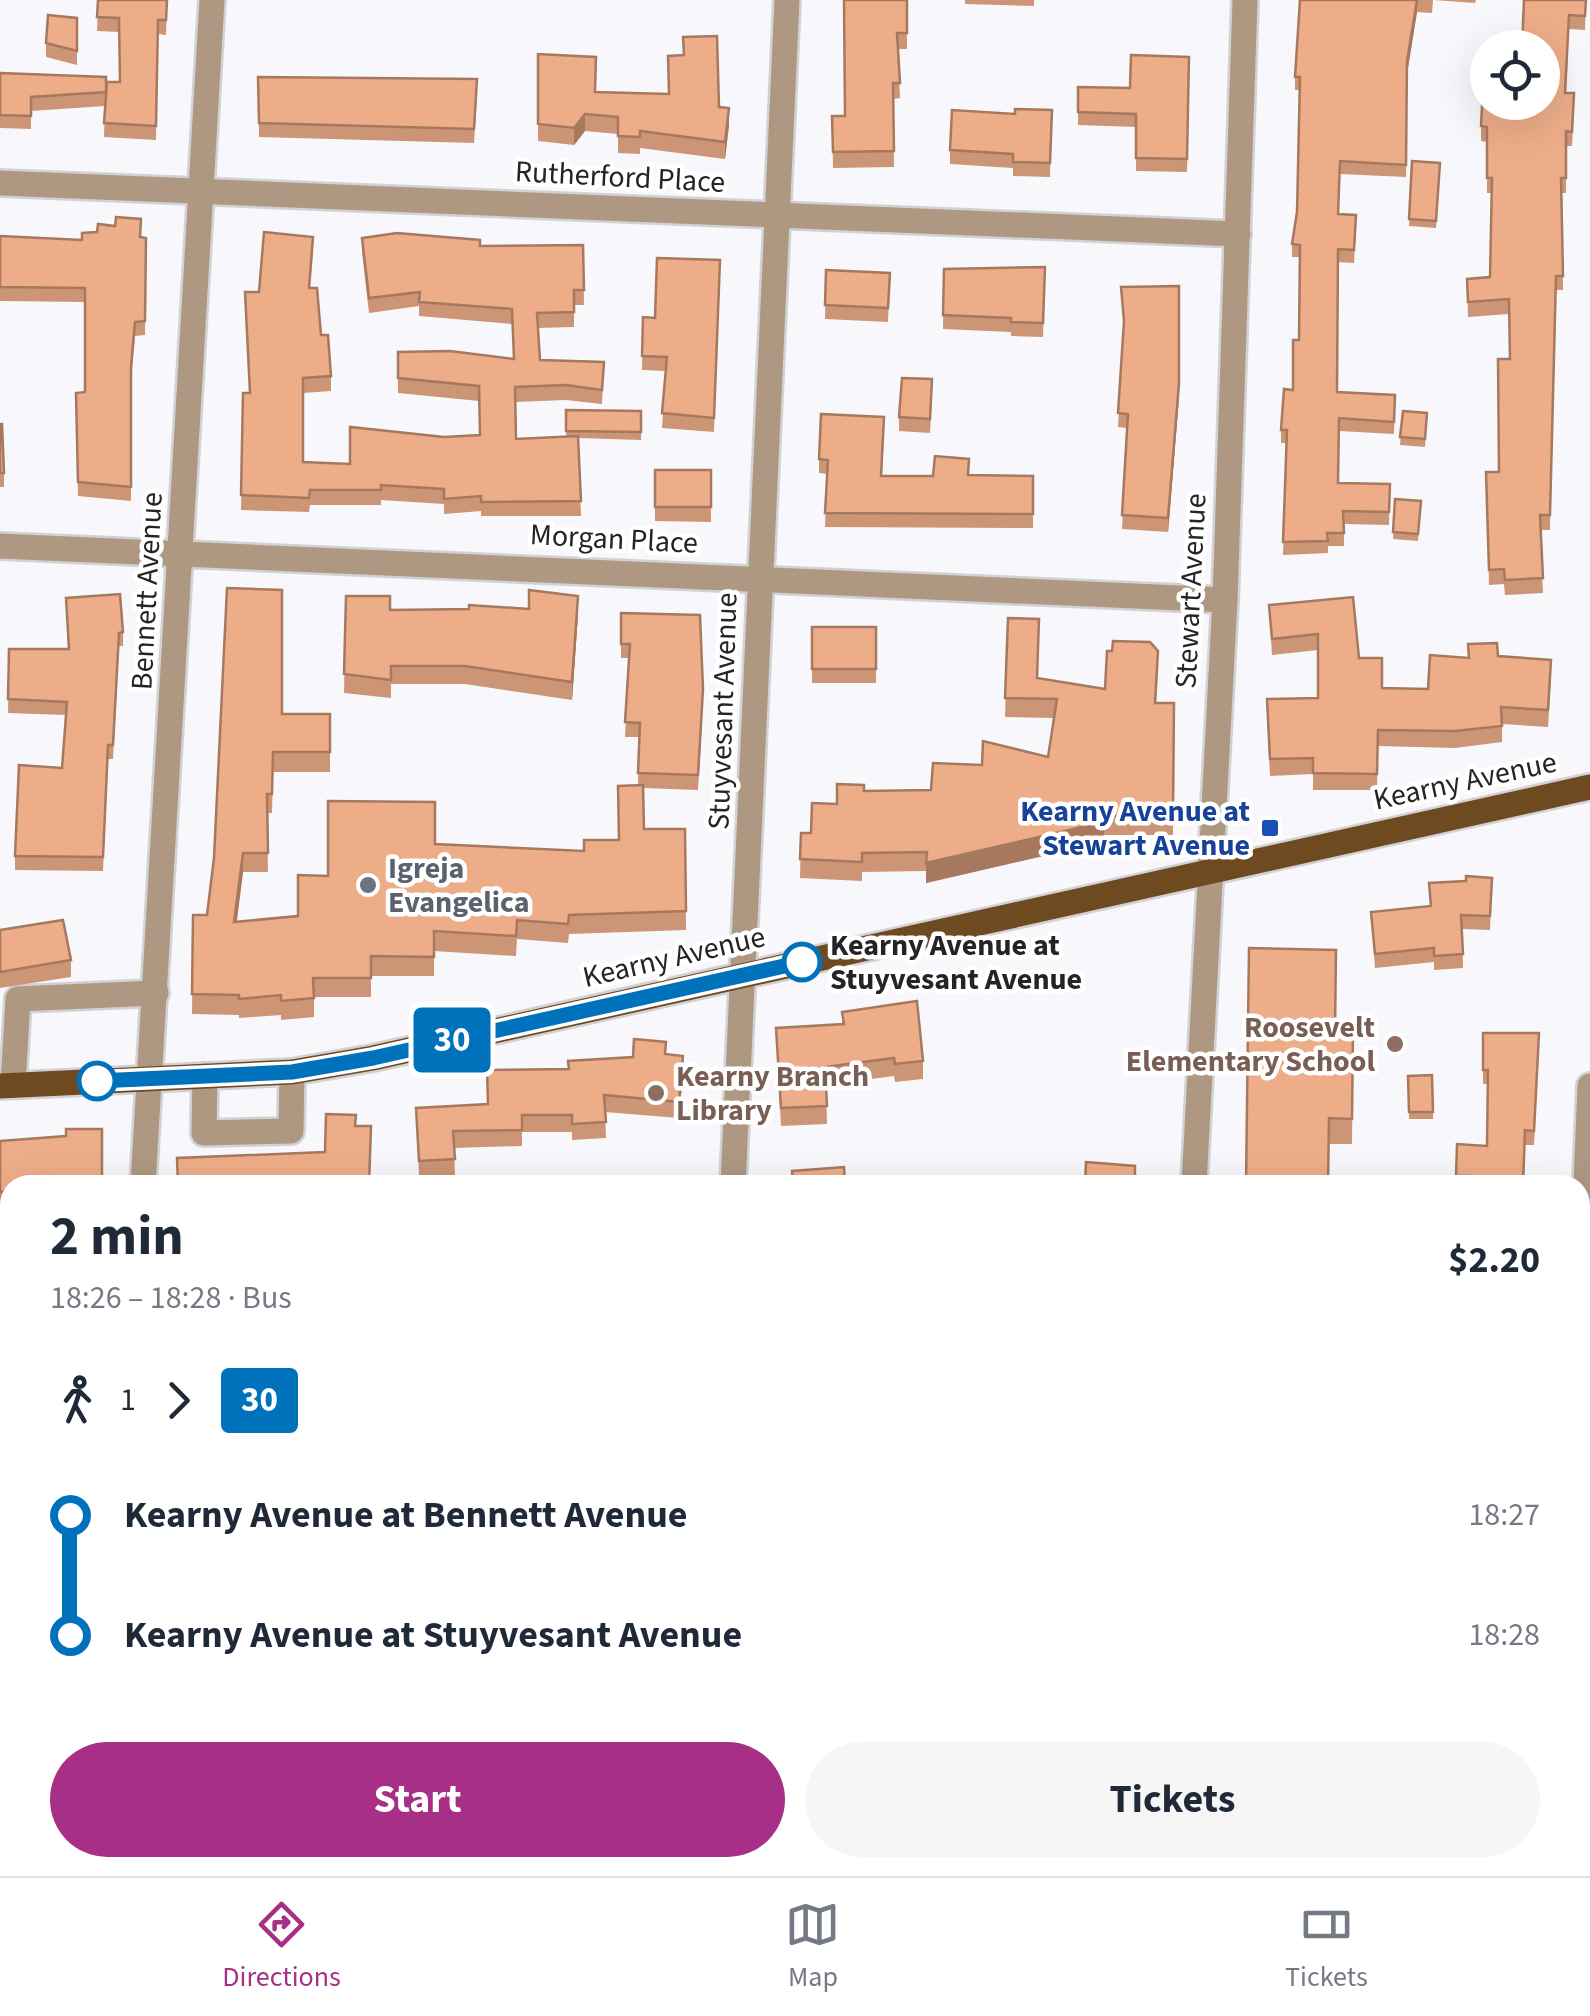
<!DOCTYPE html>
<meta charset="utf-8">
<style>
body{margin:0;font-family:"Source Sans 3",sans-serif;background:#f6f6f7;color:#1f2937;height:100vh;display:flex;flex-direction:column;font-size:38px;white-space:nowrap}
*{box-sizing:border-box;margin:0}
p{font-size:32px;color:#747a83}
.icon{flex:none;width:55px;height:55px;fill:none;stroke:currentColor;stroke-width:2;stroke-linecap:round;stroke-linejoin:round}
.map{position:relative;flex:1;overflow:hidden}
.drawer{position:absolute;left:0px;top:1175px;width:1590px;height:702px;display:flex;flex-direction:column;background:#fff;border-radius:30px 30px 0 0;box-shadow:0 10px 40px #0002}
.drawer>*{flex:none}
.badge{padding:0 20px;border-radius:8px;font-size:35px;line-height:65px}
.controls{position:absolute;left:1470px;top:30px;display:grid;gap:20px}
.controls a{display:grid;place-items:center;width:90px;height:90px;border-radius:50%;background:#fff;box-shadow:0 10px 40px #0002;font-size:50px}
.map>.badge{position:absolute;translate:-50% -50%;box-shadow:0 0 0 5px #fff}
.legs{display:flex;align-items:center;gap:15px;height:110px;padding:0 50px;font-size:32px}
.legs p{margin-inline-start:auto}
.head{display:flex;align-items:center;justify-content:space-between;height:170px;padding:0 50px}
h1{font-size:55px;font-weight:700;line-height:75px}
.action{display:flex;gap:20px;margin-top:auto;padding:20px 50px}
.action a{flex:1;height:115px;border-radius:60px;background:#a72f85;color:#fff;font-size:40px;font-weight:700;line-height:115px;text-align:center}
.action a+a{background:#f6f6f7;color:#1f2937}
ul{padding:0 50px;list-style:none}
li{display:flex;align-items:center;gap:35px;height:120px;font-size:38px}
li i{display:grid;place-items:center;width:15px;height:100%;margin:0 12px;background:currentColor}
li i::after{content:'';width:25px;height:25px;margin:-12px;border:8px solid;border-radius:50%;background:#fff}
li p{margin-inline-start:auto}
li:first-child i{background:linear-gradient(#0000 50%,currentColor 0)}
li:last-child i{background:linear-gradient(currentColor 50%,#0000 0)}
.tabs{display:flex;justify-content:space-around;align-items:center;height:140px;border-top:2px solid #e0e1e3;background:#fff;font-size:28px;color:#747a83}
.tabs a{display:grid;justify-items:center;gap:5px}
.tabs .on{color:#a72f85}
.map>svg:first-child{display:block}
</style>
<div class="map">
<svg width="1590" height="1876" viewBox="0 0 1590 1876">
<rect width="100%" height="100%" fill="#f8f8fc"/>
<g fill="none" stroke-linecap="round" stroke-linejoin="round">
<defs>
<g id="minor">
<path d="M0 183 1238 234"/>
<path d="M0 546 1225 600"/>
<path d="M205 1076 204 1133 291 1131 292 1072"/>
<path d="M13 1085 18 999 156 993"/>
<path d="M143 1185 212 0"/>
<path d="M733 1185 787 0"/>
<path d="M1194 1185 1225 600 1245 0"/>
<path d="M1580 1328 1590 1086"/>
<path d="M0 1430 10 1429"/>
<path d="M1580 1438H1590"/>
<path d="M106 1876 107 1868"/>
<path d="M697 1876 698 1868"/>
<path d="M1156 1876 1157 1868"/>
<path d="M1493 1876V1868"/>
</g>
<path id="major" d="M0 1086 292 1072 373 1058 1590 787"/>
</defs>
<use href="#minor" stroke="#d2d2d5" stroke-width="30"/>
<use href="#major" stroke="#d2d2d5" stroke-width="30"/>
<use href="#minor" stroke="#ae9882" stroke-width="25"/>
<use href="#major" stroke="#6f491f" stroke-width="25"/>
</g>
<g fill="#cc9575">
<path d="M98 0H167L166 35 158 34 156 140 104 137 105 106 31 111V129L0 128V73L106 77V97L120 82 119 32 97 31Z"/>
<path d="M907 0V49H898L900 98 893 99 894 167 833 168 832 116H845Z"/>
<path d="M965 0H1034V6L965 4Z"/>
<path d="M1300 0H1433L1432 13 1417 12 1407 74 1406 177 1340 174 1339 214 1356 228 1354 263 1338 262 1337 392 1395 395 1394 434 1339 431 1338 483 1390 484 1389 525 1344 524V546H1328V553L1283 555 1287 443H1281V430L1293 390 1299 340 1300 257H1292V244L1297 212 1300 90H1295V77Z"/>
<path d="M1434 0H1476L1475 3Z"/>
<path d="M1524 0H1586L1585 30 1569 29 1566 93 1574 108 1572 146H1566V193H1562L1563 290H1556L1550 530H1540L1543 593 1505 595 1504 584 1489 585 1486 472H1499L1510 359 1509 314 1468 317 1467 279 1490 277 1492 193H1487V142L1481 141V126L1542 102Z"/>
<path d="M77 18V65L46 57V43Z"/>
<path d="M538 54 595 92 669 94 668 56 719 107 729 125 725 159 640 148V154L618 153V134L585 131 574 145 538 141Z"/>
<path d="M1189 57 1187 172 1136 171V127L1078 125V87L1130 88Z"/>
<path d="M258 77 477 94 474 143 259 137Z"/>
<path d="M1052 110 1050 177 1013 176V168L950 164V150L1015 114Z"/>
<path d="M1412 161 1440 163 1436 228 1409 226Z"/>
<path d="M0 236 82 240 146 238 145 335 135 336 131 381V501L78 496 76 393 85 392V302L0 301Z"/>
<path d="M362 238 480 246 583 245 584 305H574V327L538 328 540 360 604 362 602 404 566 400 515 402 516 439 566 437V410L641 411V440L578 438 581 516H481V511L444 514V504L381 500V505H310L309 512 241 510 243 393H249L259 292 313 251 310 288 331 376V391L303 393V462L350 464 444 437 480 435 479 401 398 393V352L514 359 512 324 419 316V306L369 313 362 252Z"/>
<path d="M720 260 714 432 662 428 666 371 642 370 643 317 655 318Z"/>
<path d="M1045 267 1043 337 1011 336V332L943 329 944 269Z"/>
<path d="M826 270 890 273 888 322 825 319Z"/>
<path d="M1121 287 1179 397 1168 532 1122 529 1127 428 1118 427 1124 329Z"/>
<path d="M932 394 930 433 899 431V417Z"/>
<path d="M1403 411 1427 413 1425 447 1400 445Z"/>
<path d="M0 424 4 473V487H0Z"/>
<path d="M884 431 882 476H1033V528L825 527 827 474 819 473V459Z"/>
<path d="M655 470H711V522L655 521Z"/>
<path d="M1395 499 1421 501 1418 541 1393 539Z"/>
<path d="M346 596 390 610 578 614 572 700 465 684H391V698L344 693Z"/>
<path d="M66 598 123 632V646H119L113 759H108L103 871 15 870V856L62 768 66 715 8 713 9 649H68Z"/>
<path d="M1269 605 1359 658 1382 688 1428 689 1468 658 1498 656 1551 676 1548 727 1502 724V742L1455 748 1378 746 1377 790H1313V774L1270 776 1267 716 1318 698V650L1272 655Z"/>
<path d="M621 613 703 704 698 790 643 788 644 829H685L686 930 569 934 568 943 517 939 516 956 434 951V976H371V997H314V1017L281 1020V1015L239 1018V1015L192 1014 193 915H207L282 714H330V772H273L272 813H267L268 872H243L237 921 298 916 328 876 435 844 584 851 619 840 638 785 639 737H625L629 658H621Z"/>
<path d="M1008 618 1038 678 1105 689 1158 671 1156 703H1174L1173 835H1104V842L926 883V871L862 872V881L800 878 801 833H811L837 804 864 791 931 790 982 765 1048 757 1054 718 1005 717Z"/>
<rect x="812" y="627" width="64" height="56"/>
<path d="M1492 878 1490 930 1462 929 1463 968 1434 970V962L1375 968 1371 912 1430 906 1429 883Z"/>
<path d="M0 930 71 960V977L0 988Z"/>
<path d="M842 1012 923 1061V1079L895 1082 894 1076 826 1085 827 1124 781 1126 776 1028 842 1024Z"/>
<path d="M1335 1031H1353L1352 1144H1329L1246 1185Z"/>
<path d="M1483 1033 1539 1048 1534 1145H1525L1523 1185H1456V1176L1487 1146 1488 1084H1483Z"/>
<path d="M666 1054 683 1073 679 1118 605 1112 606 1138 572 1140V1132H522V1146L454 1148 455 1175 419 1177 416 1108 488 1104 568 1069Z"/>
<path d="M1408 1076 1433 1112V1119H1409Z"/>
<path d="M102 1129 10 1185V1208L0 1209V1141L66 1136Z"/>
<path d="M10 1291V1364L0 1365V1292Z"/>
<path d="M10 1472V1537L0 1539V1474Z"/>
<path d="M10 1589V1639L0 1640V1590Z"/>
<path d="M10 1665V1831L4 1832 0 1787V1666Z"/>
<path d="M1580 1705 1590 1706V1773L1580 1772Z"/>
<rect x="767" y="1868" width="43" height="8"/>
<path d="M933 1868H1108V1876L1056 1875V1872L1001 1875 933 1869Z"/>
<path d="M1204 1868H1262L1261 1876H1204Z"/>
<path d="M1394 1868H1439L1410 1872H1394Z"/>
</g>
<g fill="#a6795f">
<path d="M1417 0V12L1407 74V61Z"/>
<path d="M729 108V125L725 159V142Z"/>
<path d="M585 114V131L574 145V128Z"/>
<path d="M1179 383V397L1168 532V518Z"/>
<path d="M578 596V614L572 700V682Z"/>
<path d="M1104 822V842L926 883V863Z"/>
<path d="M243 853V872L234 941V922Z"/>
<path d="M683 1056V1073L679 1118V1102Z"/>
</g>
<g fill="#edad88" stroke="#a6795f" stroke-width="2.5">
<path d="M98 0H167L166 20H158L156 126 104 123 107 82H120L119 18 97 17Z"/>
<path d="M844 0H907V33H897L900 83H893L894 151 833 152 832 116H845Z"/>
<path d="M1300 0H1417L1407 61 1406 165 1340 161 1338 214 1356 215 1354 250 1338 249 1337 392 1395 395 1394 422 1339 418 1338 483 1390 484 1389 512 1343 511 1344 533H1327L1328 541 1283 542 1287 430H1281L1284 389 1293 390V340H1299L1300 245 1292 244 1297 212 1300 77H1295Z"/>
<path d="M1524 0H1586L1585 16 1569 15 1565 93H1574L1572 132 1566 131V178H1561L1563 276H1556L1550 515H1540L1543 578 1505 580 1504 569 1489 570 1486 472H1499L1498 359H1510L1509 299 1468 302 1467 279 1490 277 1492 178H1487V127L1481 126 1483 88H1488V102H1542V48H1522Z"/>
<path d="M48 15 77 18V51L46 43Z"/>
<path d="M717 36 719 107 729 108 725 142 640 131V137L618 136V117L585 114 574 128 538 124V54L596 57 595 92 669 94 668 56 684 55 683 37Z"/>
<path d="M1131 55 1189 57 1187 159 1136 158V114L1078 112V87L1130 88Z"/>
<path d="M0 73 106 77V92L31 97V116L0 115Z"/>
<path d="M258 77 477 79 474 129 259 123Z"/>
<path d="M1015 109 1052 110 1050 163 1013 162V154L950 150 952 110 1015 114Z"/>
<path d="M1412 161 1440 163 1436 221 1409 219Z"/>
<path d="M116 217 141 219 140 237 146 238 145 321 135 322 131 367V487L78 482 76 393 85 392V288L0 287V236L82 240V233L97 232 98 224 115 226Z"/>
<path d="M264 232 313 237 309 288H317L321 335H328L331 376 303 378V462L350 464V427L444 437 480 435 479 386 398 378V352L450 351 514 359 512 309 419 302 420 292 369 298 362 238 397 233 480 240V246L583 245 584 290H574V312L537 313 540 360 604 362 602 390 566 385 515 387 516 439 578 436 581 501 481 502V496L444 499V489L381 485V490H310L309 498 241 495 243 393H250L245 292H259Z"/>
<path d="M657 258 720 260 714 418 662 413 667 357 642 356 643 317 655 318Z"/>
<path d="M1045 267 1043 323 1011 322V318L943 315 944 269Z"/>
<path d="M826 270 890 273 888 308 825 305Z"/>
<path d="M1179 286V383L1168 518 1122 515 1128 414 1118 413 1124 321 1121 287Z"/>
<path d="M902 378 932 379 930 419 899 417Z"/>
<path d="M566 410 641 411V432L566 431Z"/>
<path d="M1403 411 1427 413 1425 439 1400 437Z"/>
<path d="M821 414 884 417 881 476H933L935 456 969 459 968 475 1033 476V514L825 513 828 460 819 459Z"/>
<path d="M0 424H2L4 473H0Z"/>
<rect x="655" y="470" width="56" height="37"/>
<path d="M1395 499 1421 501 1418 534 1393 532Z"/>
<path d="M227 588 282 590V714H330V752H273L272 794H267L268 853H243L234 922 298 916V875L328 876V801L435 802V844L584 851V840H619L618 786 643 785 644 829H685L686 911 569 915 568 924 517 920 516 936 434 931V957L371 956V978H313L314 998 281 1001V995L239 999V995L192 994 193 915H207L214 858Z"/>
<path d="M529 590 578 596 572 682 465 666H391V680L344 674 346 596H390V610L469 609V605L529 609Z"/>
<path d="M120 594 123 632 119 633 113 745H108L103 857 15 856 19 765 62 768 67 702 8 699 9 649H69L66 598Z"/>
<path d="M1353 597 1359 658H1382V688L1428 689 1430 655 1469 658 1468 644 1497 643 1498 656 1551 660 1548 710 1501 707 1502 726 1455 731 1378 730 1377 774 1313 773V758L1270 759 1267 699 1318 698V634L1272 639 1269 605Z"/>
<path d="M621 613 700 615 703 689 698 775 638 773 640 723 625 722 630 644H621Z"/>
<path d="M1008 618 1039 619 1037 678 1105 689 1107 651H1112L1113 641 1150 642 1158 651 1155 703H1174L1173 816H1104V822L926 863 927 852 862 853V862L800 859 801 833H811L812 803 837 804V784L864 785V791L931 790 933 763 982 765 983 741 1048 757 1057 699 1005 698Z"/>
<rect x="812" y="627" width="64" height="42"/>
<path d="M1466 876 1492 878 1490 916 1461 915 1463 954 1434 956V948L1375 954 1371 912 1431 906 1429 883 1466 881Z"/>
<path d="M63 920 71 960 0 972V930Z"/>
<path d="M1249 948 1336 950 1335 1031H1353L1352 1119 1329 1118 1328 1185H1246Z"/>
<path d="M917 1001 923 1061 895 1064 894 1058 825 1067 827 1106 781 1108 776 1028 844 1024 842 1012Z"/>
<path d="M1483 1033H1539L1534 1131 1525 1130 1523 1185H1470V1176H1456L1457 1144 1487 1146 1488 1070H1483Z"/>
<path d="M634 1039 666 1042 665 1054 683 1056 679 1102 604 1095 606 1122 572 1124V1115H522V1130L453 1131 455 1159 419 1161 416 1108 488 1104 487 1070 569 1069 568 1061 633 1057Z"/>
<path d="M1432 1075 1433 1112H1409L1408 1076Z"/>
<path d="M326 1114 356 1115 355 1126H371L369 1185 302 1183V1185H178L177 1158 325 1152Z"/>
<path d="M66 1129H102V1185H10V1191L0 1192V1141L66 1136Z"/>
<path d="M1086 1162 1135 1166V1185H1085Z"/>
<path d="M844 1167 845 1185H793L792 1171Z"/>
<path d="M10 1291V1346H0V1292Z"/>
<path d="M10 1472V1522L0 1524V1474Z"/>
<path d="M10 1589V1625L0 1626V1590Z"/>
<path d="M10 1665V1813H4L0 1768V1666Z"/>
<path d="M1580 1705 1590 1706V1759L1580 1758Z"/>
<path d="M1580 1832H1590V1876H1570V1868H1580Z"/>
<rect x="1204" y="1868" width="39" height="8"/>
<path d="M1410 1868H1439L1438 1876H1410Z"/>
</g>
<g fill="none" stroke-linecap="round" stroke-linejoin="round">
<defs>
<path id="line-1" d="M97 1081 292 1072 373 1058 802 962"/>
</defs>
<use href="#line-1" stroke="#fff" stroke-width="22"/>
<use href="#line-1" stroke="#0072bc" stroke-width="15"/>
</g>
<rect fill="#1a4fb4" stroke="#fff" stroke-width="4" x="1260" y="818" width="20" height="20" rx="5"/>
<circle fill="#6b7280" stroke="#fff" stroke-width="4" cx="368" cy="885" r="10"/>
<g fill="#fff" stroke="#0072bc" stroke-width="5">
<circle cx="802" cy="962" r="18"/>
<circle cx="97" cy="1081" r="18"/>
</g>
<g fill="#8d6e63" stroke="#fff" stroke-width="4">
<circle cx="1395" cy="1044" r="10"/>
<circle cx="656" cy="1093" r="10"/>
</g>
<g text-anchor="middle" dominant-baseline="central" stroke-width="9" stroke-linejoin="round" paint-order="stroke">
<g font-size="30" fill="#242426" stroke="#fff">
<text transform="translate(620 177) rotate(3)">Rutherford Place</text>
<text transform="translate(614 539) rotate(3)">Morgan Place</text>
<text transform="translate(147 591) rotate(-87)">Bennett Avenue</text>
<text transform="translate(1191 591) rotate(-87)">Stewart Avenue</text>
<text transform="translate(723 711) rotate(-88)">Stuyvesant Avenue</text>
<text transform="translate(1465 781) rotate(-12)">Kearny Avenue</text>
<text transform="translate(674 957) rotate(-13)">Kearny Avenue</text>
</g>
<g font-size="30" font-weight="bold" fill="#164399" stroke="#fff" text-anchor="end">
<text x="1250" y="811">Kearny Avenue at<tspan x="1250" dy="34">Stewart Avenue</tspan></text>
</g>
<g font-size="30" font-weight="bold" fill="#5b616d" stroke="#fff" text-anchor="start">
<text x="388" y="868">Igreja<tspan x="388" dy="34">Evangelica</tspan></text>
</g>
<g font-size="30" font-weight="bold" fill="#242426" stroke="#fff" text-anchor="start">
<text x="830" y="945">Kearny Avenue at<tspan x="830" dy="34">Stuyvesant Avenue</tspan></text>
</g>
<g font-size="30" font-weight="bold" fill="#785e54" stroke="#fff" text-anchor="end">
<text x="1375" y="1027">Roosevelt<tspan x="1375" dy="34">Elementary School</tspan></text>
<text x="676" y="1076" text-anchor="start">Kearny Branch<tspan x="676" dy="34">Library</tspan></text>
</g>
</g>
</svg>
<div class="controls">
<a><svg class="icon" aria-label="locate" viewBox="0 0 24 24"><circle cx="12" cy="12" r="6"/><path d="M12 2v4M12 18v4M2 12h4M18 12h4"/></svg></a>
</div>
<b class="badge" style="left:452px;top:1040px;background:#0072bc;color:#fff">30</b>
<section class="drawer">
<div class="head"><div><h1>2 min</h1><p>18:26 – 18:28 · Bus</p></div><b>$2.20</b></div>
<div class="legs"><svg class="icon" aria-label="walk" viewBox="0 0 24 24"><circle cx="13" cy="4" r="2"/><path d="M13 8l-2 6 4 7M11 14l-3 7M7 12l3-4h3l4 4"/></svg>1<svg class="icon" aria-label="forward" viewBox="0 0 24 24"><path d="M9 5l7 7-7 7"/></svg><b class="badge" style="background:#0072bc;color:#fff">30</b></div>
<ul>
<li><i style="color:#0072bc"></i><b>Kearny Avenue at Bennett Avenue</b><p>18:27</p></li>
<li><i style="color:#0072bc"></i><b>Kearny Avenue at Stuyvesant Avenue</b><p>18:28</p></li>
</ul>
<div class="action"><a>Start</a><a>Tickets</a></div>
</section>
</div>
<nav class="tabs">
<a class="on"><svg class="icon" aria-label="directions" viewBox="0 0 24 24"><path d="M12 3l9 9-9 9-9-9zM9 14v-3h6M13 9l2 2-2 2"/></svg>Directions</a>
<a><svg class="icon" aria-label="map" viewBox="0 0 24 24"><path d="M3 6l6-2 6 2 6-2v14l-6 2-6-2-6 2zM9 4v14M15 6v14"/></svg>Map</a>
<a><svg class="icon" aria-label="tickets" viewBox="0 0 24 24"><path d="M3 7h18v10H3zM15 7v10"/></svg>Tickets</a>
</nav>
